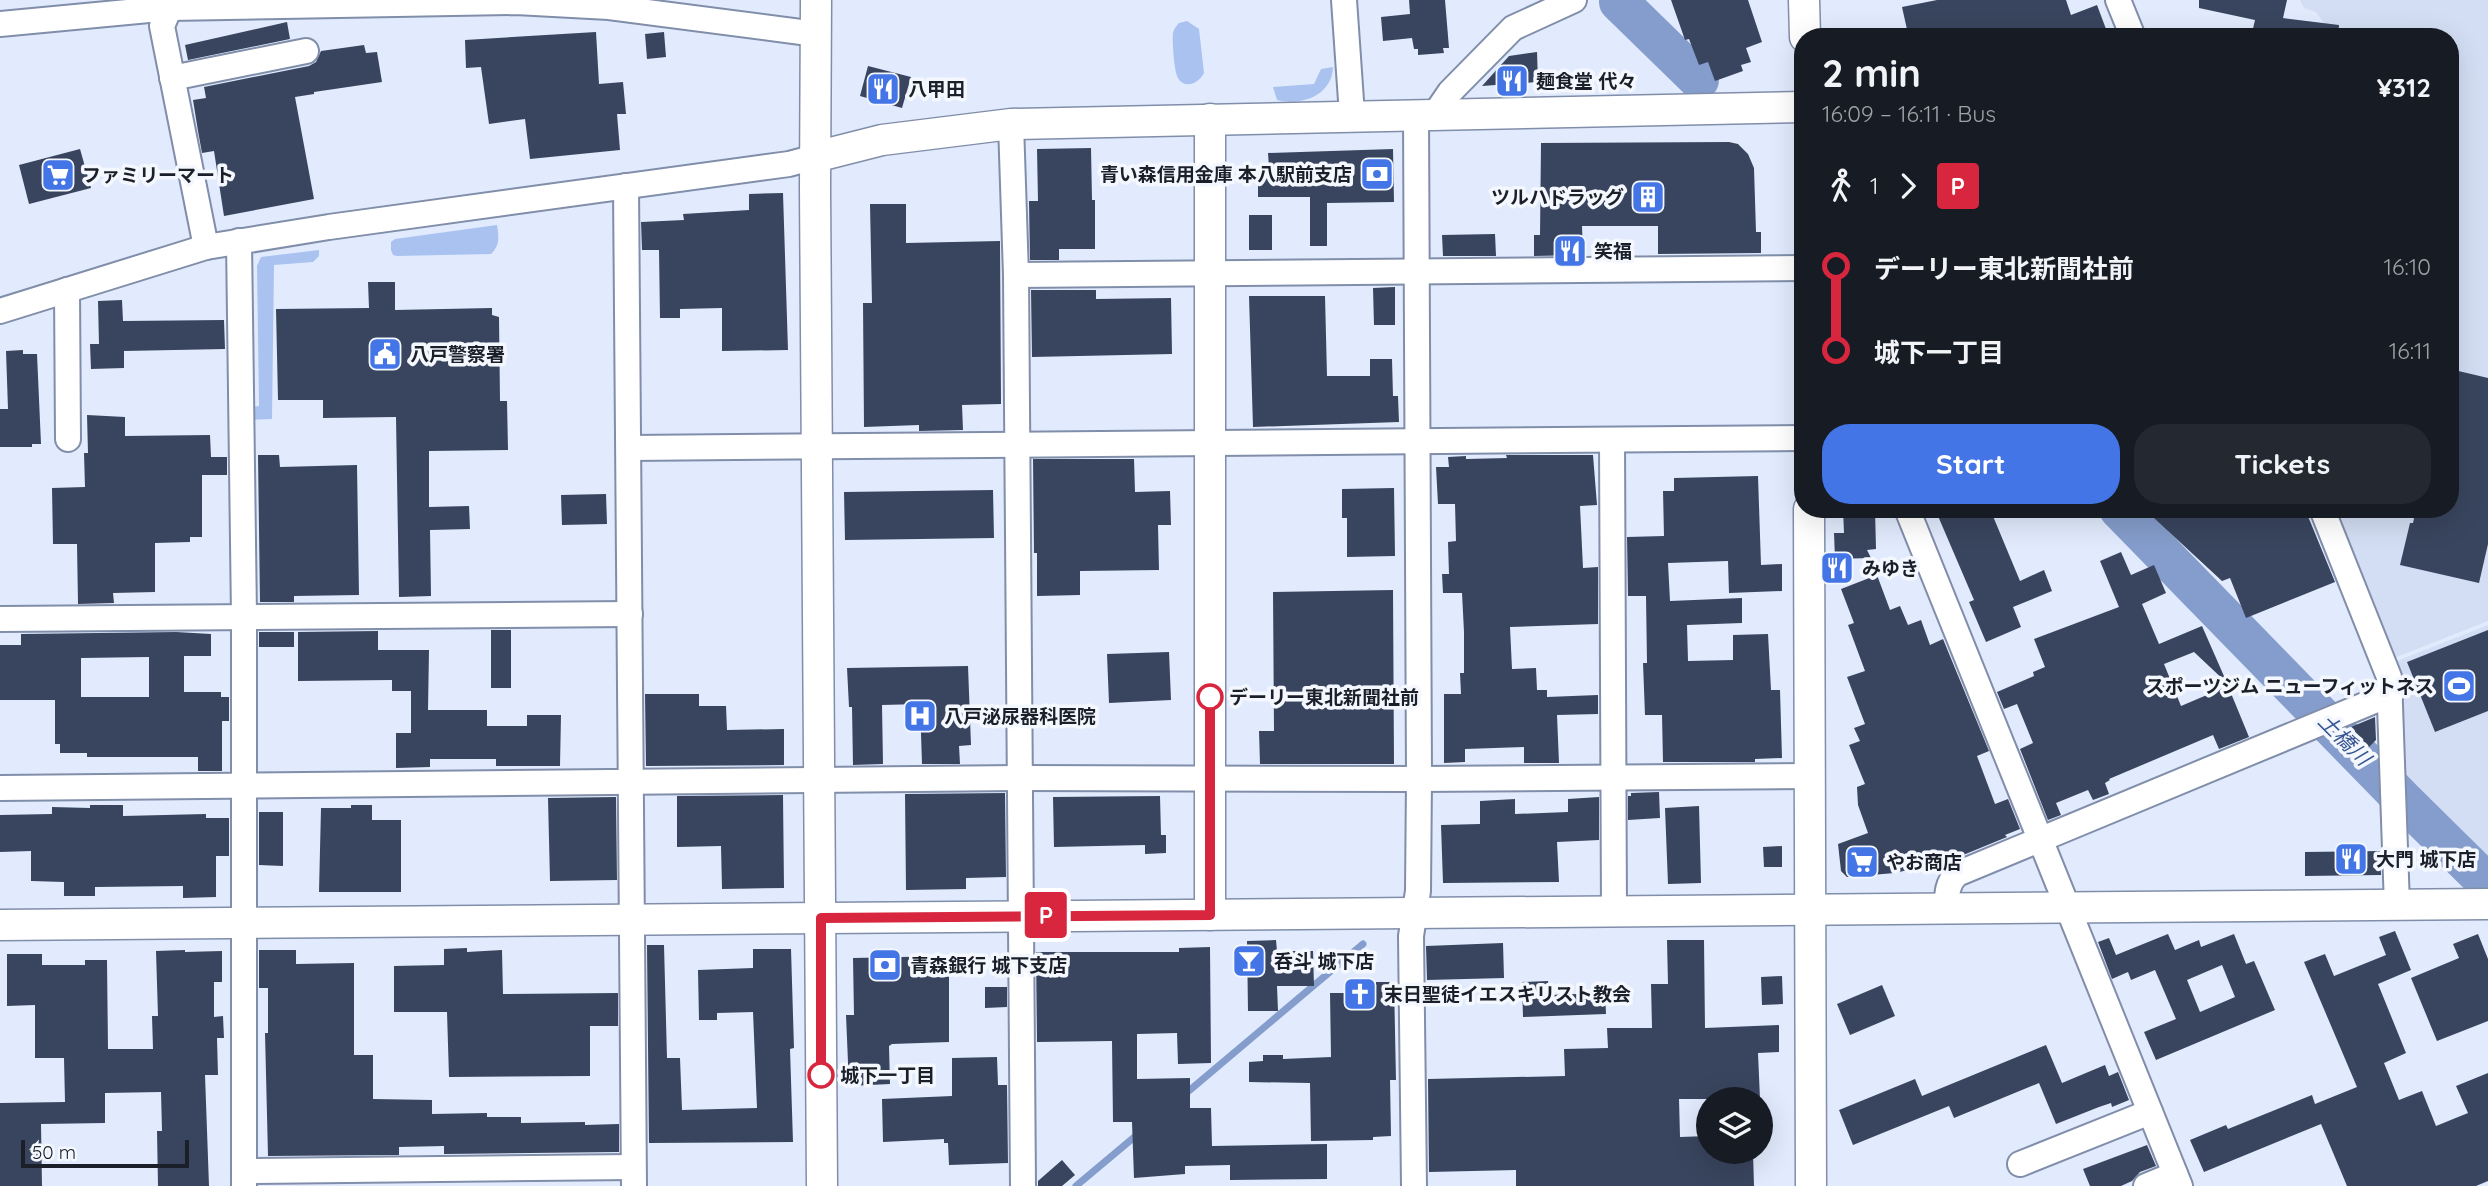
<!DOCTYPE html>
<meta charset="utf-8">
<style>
body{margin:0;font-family:Quicksand,"Noto Sans JP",sans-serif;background:#242831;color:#f1f3f6;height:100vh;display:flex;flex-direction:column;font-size:26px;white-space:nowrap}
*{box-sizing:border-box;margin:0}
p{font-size:23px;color:#9ea1a6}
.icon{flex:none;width:38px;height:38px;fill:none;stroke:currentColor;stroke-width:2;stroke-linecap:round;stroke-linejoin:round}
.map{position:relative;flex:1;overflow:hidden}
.side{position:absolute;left:1794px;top:28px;width:665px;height:490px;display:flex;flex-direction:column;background:#171b24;border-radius:28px;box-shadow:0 7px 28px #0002}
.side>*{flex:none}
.badge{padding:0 14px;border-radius:5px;font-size:24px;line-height:46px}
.tools{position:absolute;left:1696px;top:1087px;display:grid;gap:14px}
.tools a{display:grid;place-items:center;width:77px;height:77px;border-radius:50%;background:#171b24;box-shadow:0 7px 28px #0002;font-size:35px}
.scale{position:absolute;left:21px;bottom:18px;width:168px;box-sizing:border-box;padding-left:7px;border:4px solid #1a1f2a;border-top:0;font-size:19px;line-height:24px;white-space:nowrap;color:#1a1f2a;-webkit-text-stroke:5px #f4f8fe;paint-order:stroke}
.map>.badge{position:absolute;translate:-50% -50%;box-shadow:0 0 0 4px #fff}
.legs{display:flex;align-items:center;gap:10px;height:77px;padding:0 28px;font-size:23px}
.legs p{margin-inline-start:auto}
.headline{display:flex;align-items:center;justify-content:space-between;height:119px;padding:0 28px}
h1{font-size:38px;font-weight:700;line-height:52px}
.action{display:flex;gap:14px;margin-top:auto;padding:14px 28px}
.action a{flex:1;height:80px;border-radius:28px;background:#4375e6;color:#fff;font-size:28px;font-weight:700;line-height:80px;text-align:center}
.action a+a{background:#242831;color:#f1f3f6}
ul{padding:0 28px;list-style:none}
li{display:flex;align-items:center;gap:24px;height:84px;font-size:26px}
li i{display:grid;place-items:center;width:10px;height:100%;margin:0 9px;background:currentColor}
li i::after{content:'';width:18px;height:18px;margin:-9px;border:5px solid;border-radius:50%;background:#171b24}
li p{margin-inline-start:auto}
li:first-child i{background:linear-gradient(#0000 50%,currentColor 0)}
li:last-child i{background:linear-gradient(currentColor 50%,#0000 0)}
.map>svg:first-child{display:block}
</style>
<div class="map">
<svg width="2488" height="1186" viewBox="0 0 2488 1186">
<rect width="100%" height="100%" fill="#e1ebfd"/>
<g fill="#d3def4">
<path d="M2300 0H2488V621L2394 658 2334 509H2450V37H2353L2330 31 2316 12 2304 8Z"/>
<path d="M2488 625V864L2401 782 2402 683 2397 661Z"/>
</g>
<g fill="#aac2f0">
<path d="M1187 21 1199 29 1204 73C1199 83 1185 90 1178 78 1174 72 1172 39 1173 33 1174 28 1176 27 1179 23Z"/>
<path d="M1333 67C1332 96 1301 106 1277 100L1273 87 1314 84 1321 69Z"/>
<path d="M497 225C499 238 500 245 491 254L397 256 393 255 391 250V242L395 239Z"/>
<path d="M319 250V256L313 262 274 265 272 419 251 420V407L259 406 257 266 261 257Z"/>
</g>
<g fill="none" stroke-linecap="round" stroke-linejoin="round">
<g stroke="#859dcc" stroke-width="7">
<path d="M1184 1095 1363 944"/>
<path d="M1076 1186 1138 1134"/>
</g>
<g stroke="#859dcc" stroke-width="40">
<path d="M1619 2 1699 80"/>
<path d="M2119 509 2403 800 2483 879"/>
</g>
</g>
<g fill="#39455e" fill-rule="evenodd">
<path d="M1409 0H1445L1449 48H1443L1444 53 1418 55V49H1414L1412 38 1383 41 1381 17 1410 14Z"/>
<path d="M1671 0H1748L1762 42 1746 48 1751 62 1741 65 1743 71 1715 81 1708 62 1699 65 1689 39 1685 40Z"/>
<path d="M1937 0H2066L2071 15 2097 5 2109 37H1921V31L1908 34 1902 7Z"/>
<path d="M2199 0H2287L2283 18 2339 25 2338 37H2251L2255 20 2199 8Z"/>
<path d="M287 22 290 39 188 60 185 45Z"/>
<path d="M596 32 599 84 623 82 626 114H617L620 150 530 159 525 119 489 124 481 67 466 68 465 40Z"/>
<path d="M664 32 666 57 647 59 645 34Z"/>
<path d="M364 45 366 53 377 52 382 82 314 92V94L295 97 314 199 224 216 214 151 202 153 198 131 193 100 206 98 204 87 309 66 316 62 321 51Z"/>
<path d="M1537 52 1538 82 1482 86 1509 56Z"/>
<path d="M868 66 911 77 902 108 860 96Z"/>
<path d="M1729 142 1738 144 1748 154 1754 168 1756 232H1761V253L1658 254V226H1582L1583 255 1534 256V235H1540L1541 143Z"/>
<path d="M1091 148 1092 200H1095V249H1059V260H1030L1029 201H1038L1037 149Z"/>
<path d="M80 149 91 188 29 204 19 165Z"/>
<path d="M1393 149 1394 202 1327 203V246H1310V197H1258V168H1269L1268 153Z"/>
<path d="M783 193 788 350 722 351V308L680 309V318H660L659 250H642L641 222 684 220 683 214 749 210V194Z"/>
<path d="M870 204H906V243L1000 241 1001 404 962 405 963 430 919 431V425L864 427 863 303H872Z"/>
<rect x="1249" y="215" width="23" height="35"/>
<path d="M1495 234 1496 256H1443L1442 235Z"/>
<path d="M368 282H395V310L492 308V315L499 317 500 401H507L508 450 429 451V507L469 506 470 529 430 530 431 596 399 597 396 417 323 418V400H278L276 309 369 308Z"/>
<path d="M1395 287V325H1374L1373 288Z"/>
<path d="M1031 290H1096V299L1171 298 1172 354 1032 357Z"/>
<path d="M1249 296H1325L1327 376H1370V359H1392L1393 396H1398L1399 422 1253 427Z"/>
<path d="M122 300 123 321 224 320 225 349 124 351V368L91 369 90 344H99L98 301Z"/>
<path d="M23 350V354H37L41 444H32V447H0V409H8L6 351Z"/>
<path d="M2450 369 2488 378V544L2479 583 2400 565 2410 523H2413L2416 509H2450Z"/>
<path d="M87 415 125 417V436L210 435 211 457H227V475H202V537H190V542L155 543V592L113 593 114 603 78 604 77 544H53L52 488 85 487 84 453H88Z"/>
<path d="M258 455H279L280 467 357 465 359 595 294 596V602H260Z"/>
<path d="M1506 455H1593L1597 505 1580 506 1583 568 1598 567V624L1510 627 1512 669 1536 668 1537 690H1547V697L1598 695V714L1557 715 1559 763H1524V747L1465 749V762L1444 763V694H1461L1460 673H1464V632L1462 593H1443L1442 574H1449L1448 542 1456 541 1455 504H1438L1436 467H1449L1448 457 1466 456V459L1507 458Z"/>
<path d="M1033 459H1134L1135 492 1170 491 1171 525H1158L1159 570 1080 571V595L1037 596V553H1034Z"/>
<path d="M1758 476 1761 565 1782 564V591L1729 593 1728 561 1668 563 1670 601 1742 598V623L1687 625 1688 661 1733 660V635L1768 634 1771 690H1780L1782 758 1755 759V762H1663L1662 715H1645L1643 663H1647L1646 596H1628L1627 537 1664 536 1663 491H1674V478Z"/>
<path d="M1394 488 1395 556 1347 557V518H1342V489Z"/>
<path d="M993 490 994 538 845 540 844 492Z"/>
<path d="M606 494 607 524 562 525 561 495Z"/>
<path d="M1843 509H1875L1876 549 1867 550 1871 558 1835 559 1834 533H1844Z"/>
<path d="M1935 509H1990L2020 581 2044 570 2052 591 2013 607 2021 627 1986 642 1969 602 1974 600Z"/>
<path d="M2177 509H2305L2335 582 2246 618 2230 578 2222 581 2154 518Z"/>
<path d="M2121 552 2131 575 2154 565 2166 593 2142 604 2159 644 2202 626 2227 683 2194 652 2164 664 2181 706 2228 686 2249 737 2219 749 2213 735 2109 779 2110 780 2105 783 2109 794 2093 800 2088 790 2056 803 2061 815 2048 820 2020 749 2033 743 2017 704 2004 709 1997 692 2034 676 2033 672 2045 667 2034 639 2119 607 2100 561Z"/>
<path d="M1877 575 1890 610 1900 606 1908 625 1921 620 1930 645 1943 639 1989 751 1977 756 1995 804 2008 799 2020 829 2005 835 2007 837 1951 860 1939 870 1937 863 1895 873 1847 877 1841 871 1838 844 1868 833 1858 805 1857 787 1865 784 1849 745 1860 741 1854 728 1865 724 1847 677 1865 671 1848 625 1854 623 1841 589Z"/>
<path d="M1393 590 1394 764H1260L1259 731H1274L1273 592Z"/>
<rect x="491" y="630" width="20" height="58"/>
<path d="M2488 630V711L2435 732 2407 662Z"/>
<path d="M378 631V650H429L428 710H487V726H527V715H561L560 766H496V759H430V767L396 768V733H411V691H392V680L298 681V632Z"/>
<path d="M176 632 211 634V656H184V692H221V697H229V721H222V771H198V757H87V753H60V744H55V700H0V645H21V634ZM149 657V697H81V658Z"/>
<rect x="259" y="632" width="35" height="15"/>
<path d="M1169 652 1171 700 1109 703 1107 654Z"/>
<path d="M968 666 971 745 959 746 960 764H922L920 704 882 705 883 764 853 765 852 707H849L847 668Z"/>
<path d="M645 694H699V706H726L727 730 784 729V765L646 766Z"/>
<path d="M2375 717 2376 740 2369 747 2351 727Z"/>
<path d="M1659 792 1660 818 1628 820V796H1631V793Z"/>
<path d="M1005 793 1006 877 966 878V889L906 890 905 794Z"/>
<path d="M783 795 784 888 722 889 721 846 677 847V796Z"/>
<path d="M1160 796 1161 835H1166V853L1145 854V845L1054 847 1053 797Z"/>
<path d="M616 797 617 880 550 881 548 798Z"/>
<path d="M1599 797V840L1557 842 1559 882 1443 883 1441 825 1480 824V801L1515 799V814L1568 812V799Z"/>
<path d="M90 805H123V816L206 814V818H229V856H216V897L183 898V886L95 887V896H64V882L31 881V851L0 852V815L52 814V807L90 808Z"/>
<path d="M351 805H372V820H401V892H319L321 808H351Z"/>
<path d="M1699 806 1701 883 1668 884 1665 808Z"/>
<path d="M259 812H283V866L259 865Z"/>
<path d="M1782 846V867H1764L1763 847Z"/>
<path d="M2380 851 2381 875 2305 876V852Z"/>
<path d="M2395 931 2411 970 2378 984 2406 1053 2384 1063 2399 1100 2422 1091 2436 1126 2468 1113 2456 1086 2488 1073V1181L2476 1186H2347L2321 1124 2204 1172 2190 1140 2226 1125 2228 1129 2312 1095 2315 1104 2357 1087 2304 962 2325 954 2334 976 2386 955 2379 937Z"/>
<path d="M2168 934 2175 950 2199 940 2201 947 2234 934 2246 964 2254 961 2275 1010 2156 1060 2144 1032 2176 1019 2155 970 2131 980 2128 972 2112 979 2098 942 2109 938 2116 955ZM2222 965 2235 997 2200 1012 2187 980Z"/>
<path d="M2478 934 2488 959V1021L2437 1041 2411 978 2459 958 2453 944Z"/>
<path d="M1276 940 1277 951H1313L1314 986H1277L1278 1011H1248L1247 941Z"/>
<path d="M1667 940H1704L1705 1028 1779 1025V1052L1758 1053 1760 1099H1679L1680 1137 1708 1136V1152H1753L1754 1186H1516V1170L1429 1172 1428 1079 1565 1076 1564 1049 1608 1048 1607 1028H1652L1651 984H1668Z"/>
<path d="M1503 943 1504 978 1427 980 1426 946Z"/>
<path d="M647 945H664L667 1058H680L682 1110 757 1108 753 1012 717 1013V1020H699L698 970 753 968V949H791L794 1048 790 1049 793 1142 649 1143Z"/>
<path d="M1210 947 1211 1063 1178 1064 1177 1033 1137 1034V1079L1190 1078V1108H1211L1212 1146 1327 1144V1179L1230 1180V1165L1185 1166V1174L1134 1178 1132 1122H1113L1112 1041 1037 1042 1036 952H1179V948Z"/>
<path d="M467 948V952L502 950 503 994 618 993V1026H590V1076L449 1077 447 1012H394V966L444 965V949Z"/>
<path d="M185 950V952L222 951V982H214V1017L223 1016 224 1038H217L218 1075H205L209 1186H158L157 1131H162L161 1092 105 1093V1123L41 1124 42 1186H0V1103L65 1102 64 1058H35V1005L7 1006V954H42V965H85V960H107L108 1049H153L152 1016H158L156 951Z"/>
<path d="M259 950H296V964L354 963V1055H373V1099L432 1100V1114L487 1113V1117H521V1123L585 1122V1125L619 1124V1152L444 1154V1146L399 1147V1155L268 1156 265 1033H268V988H259Z"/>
<path d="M949 956V1042L892 1044 889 1046 890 1084 849 1086 846 1015H854L853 958Z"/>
<path d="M1782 976 1783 1004 1762 1005 1761 977Z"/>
<path d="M1548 981 1549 995 1605 993 1606 1014 1523 1017 1522 982Z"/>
<path d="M1376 982H1394L1396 1080H1390L1391 1136 1373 1137V1140L1311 1141 1310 1083 1249 1082V1062L1263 1061V1055H1283V1059L1331 1057 1330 993H1376Z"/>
<path d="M1882 985 1895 1016 1850 1035 1837 1004Z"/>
<path d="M985 987H1007V1007L985 1008Z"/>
<path d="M2046 1045 2062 1083 2105 1065 2109 1076 2118 1072 2129 1100 2112 1107 2111 1103 2099 1107 2056 1124 2039 1083 1954 1118 1949 1106 1853 1145 1839 1110 1915 1079 1922 1096Z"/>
<path d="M997 1057 998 1085H1007L1008 1163 949 1165 948 1143H944V1139L883 1142 882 1099 952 1096V1058Z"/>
<path d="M2147 1145 2156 1166 2140 1172 2132 1181 2121 1186H2090L2083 1169Z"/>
<path d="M1062 1160 1075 1175 1062 1186H1038V1181Z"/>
</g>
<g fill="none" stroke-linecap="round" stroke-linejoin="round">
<defs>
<g id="minor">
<path d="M173 0 162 26 206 247"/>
<path d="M1344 0 1352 115"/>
<path d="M2118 0 2133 37"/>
<path d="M0 24 170 8 516 2 609 7 816 34"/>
<path d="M172 78 306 51"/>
<path d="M1435 114 1450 92 1513 28 1574 0"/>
<path d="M1011 124 1016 275 1023 1186"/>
<path d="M626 186 634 1186"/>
<path d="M239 241 244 617V1186"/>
<path d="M1016 275 1802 268"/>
<path d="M67 290 68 439"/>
<path d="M0 311 206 247 329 227 789 164 815 157"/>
<path d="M1612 440 1614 913"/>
<path d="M629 448 1802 438"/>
<path d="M1907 509 2180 1186"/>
<path d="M2322 509 2389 677 2397 906"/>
<path d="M0 619 630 614"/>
<path d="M0 788 1021 778 1419 779 1810 776"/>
<path d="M1947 910C1947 896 1946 884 1957 874L2391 694"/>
<path d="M2020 1164 2150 1112"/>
<path d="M244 1171 633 1167"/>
<path d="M1414 1186 1411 936 1418 891 1419 779 1416 115"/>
<path d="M2146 1186 2175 1174"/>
</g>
<g id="tertiary">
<path d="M816 0 815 188 822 1186"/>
<path d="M1804 0 1805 37"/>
<path d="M1210 119V915"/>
<path d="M815 157 882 140 1011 124 1802 107"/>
<path d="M1809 509 1811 1186"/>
<path d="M0 925 2488 904"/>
</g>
</defs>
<use href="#minor" stroke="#808eaa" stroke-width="28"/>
<use href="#tertiary" stroke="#808eaa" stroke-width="33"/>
<use href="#minor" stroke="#fff" stroke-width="24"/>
<use href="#tertiary" stroke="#fff" stroke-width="30"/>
</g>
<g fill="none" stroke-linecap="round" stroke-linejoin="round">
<defs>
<path id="line-1" d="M821 1075V918L1210 915V697"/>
</defs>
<use href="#line-1" stroke="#fff" stroke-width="16"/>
<use href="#line-1" stroke="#d7263d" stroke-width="10"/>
</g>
<defs>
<symbol id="restaurant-square" viewBox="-11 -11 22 22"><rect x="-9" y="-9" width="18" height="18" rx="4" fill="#4375e6" stroke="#f4f8fe"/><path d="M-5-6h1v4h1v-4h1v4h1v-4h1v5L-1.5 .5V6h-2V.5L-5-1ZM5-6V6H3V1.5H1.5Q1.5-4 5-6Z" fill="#fff"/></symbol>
<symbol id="bank-square" viewBox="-11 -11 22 22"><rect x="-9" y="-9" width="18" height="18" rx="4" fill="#4375e6" stroke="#f4f8fe"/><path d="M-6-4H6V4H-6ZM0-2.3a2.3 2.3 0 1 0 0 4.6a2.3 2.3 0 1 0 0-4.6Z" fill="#fff"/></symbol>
<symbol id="supermarket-square" viewBox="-11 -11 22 22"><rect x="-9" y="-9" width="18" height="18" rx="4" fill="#4375e6" stroke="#f4f8fe"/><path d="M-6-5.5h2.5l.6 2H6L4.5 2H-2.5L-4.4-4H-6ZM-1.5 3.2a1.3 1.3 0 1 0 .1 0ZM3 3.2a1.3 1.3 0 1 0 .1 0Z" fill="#fff"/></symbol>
<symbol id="building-square" viewBox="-11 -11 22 22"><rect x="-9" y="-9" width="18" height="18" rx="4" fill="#4375e6" stroke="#f4f8fe"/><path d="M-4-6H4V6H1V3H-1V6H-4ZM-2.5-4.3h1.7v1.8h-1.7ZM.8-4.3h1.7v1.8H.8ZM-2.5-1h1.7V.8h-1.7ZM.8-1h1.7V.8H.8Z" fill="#fff"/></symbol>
<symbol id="civic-square" viewBox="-11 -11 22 22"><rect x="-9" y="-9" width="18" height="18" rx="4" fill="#4375e6" stroke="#f4f8fe"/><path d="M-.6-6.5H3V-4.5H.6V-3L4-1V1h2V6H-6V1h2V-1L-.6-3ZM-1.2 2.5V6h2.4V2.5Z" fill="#fff"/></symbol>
<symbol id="stadium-square" viewBox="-11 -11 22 22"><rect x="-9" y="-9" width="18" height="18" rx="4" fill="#4375e6" stroke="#f4f8fe"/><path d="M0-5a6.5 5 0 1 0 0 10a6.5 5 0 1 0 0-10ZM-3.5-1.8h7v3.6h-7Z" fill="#fff"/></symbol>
<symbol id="hospital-square" viewBox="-11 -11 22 22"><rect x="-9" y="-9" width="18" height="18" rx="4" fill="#4375e6" stroke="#f4f8fe"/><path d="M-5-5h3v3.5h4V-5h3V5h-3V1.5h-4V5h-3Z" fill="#fff"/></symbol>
<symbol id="bar-square" viewBox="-11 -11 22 22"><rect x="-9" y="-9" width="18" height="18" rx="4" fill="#4375e6" stroke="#f4f8fe"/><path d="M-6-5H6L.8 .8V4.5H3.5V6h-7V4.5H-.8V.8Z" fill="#fff"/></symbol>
<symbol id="church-square" viewBox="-11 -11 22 22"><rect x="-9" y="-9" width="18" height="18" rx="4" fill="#4375e6" stroke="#f4f8fe"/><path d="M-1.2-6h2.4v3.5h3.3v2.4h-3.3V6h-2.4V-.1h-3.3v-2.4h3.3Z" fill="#fff"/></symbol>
</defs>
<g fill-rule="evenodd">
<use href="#restaurant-square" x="1493" y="62" width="38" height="38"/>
<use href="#restaurant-square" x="864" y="70" width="38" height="38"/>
<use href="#bank-square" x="1358" y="155" width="38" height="38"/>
<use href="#supermarket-square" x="39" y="156" width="38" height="38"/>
<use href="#building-square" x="1629" y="178" width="38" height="38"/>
<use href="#restaurant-square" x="1551" y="232" width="38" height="38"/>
<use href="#civic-square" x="366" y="335" width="38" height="38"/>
<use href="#restaurant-square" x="1818" y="549" width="38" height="38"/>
<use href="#stadium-square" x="2440" y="667" width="38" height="38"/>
<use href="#hospital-square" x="901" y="697" width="38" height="38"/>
<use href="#restaurant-square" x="2332" y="840" width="38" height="38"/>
<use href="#supermarket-square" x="1843" y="843" width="38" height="38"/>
<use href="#bar-square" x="1230" y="942" width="38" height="38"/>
<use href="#bank-square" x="866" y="946" width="38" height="38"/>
<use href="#church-square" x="1341" y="975" width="38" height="38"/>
</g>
<g fill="#fff" stroke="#d7263d" stroke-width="3.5">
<circle cx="1210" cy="697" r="12"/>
<circle cx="821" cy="1075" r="12"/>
</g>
<g text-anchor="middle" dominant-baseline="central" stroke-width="7" stroke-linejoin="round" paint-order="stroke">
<g font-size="19" font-weight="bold" fill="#1a1f2a" stroke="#f4f8fe" text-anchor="start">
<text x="1536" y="81">麺食堂 代々</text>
<text x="908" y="89">八甲田</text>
<text x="1352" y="174" text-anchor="end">青い森信用金庫 本八駅前支店</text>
<text x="82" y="175">ファミリーマート</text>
<text x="1624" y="197" text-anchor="end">ツルハドラッグ</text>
<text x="1594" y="251">笑福</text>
<text x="410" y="354">八戸警察署</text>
<text x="1862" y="568">みゆき</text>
<text x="2434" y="686" text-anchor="end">スポーツジム ニューフィットネス</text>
<text x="944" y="716">八戸泌尿器科医院</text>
<text x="2376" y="859">大門 城下店</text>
<text x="1886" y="862">やお商店</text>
<text x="1274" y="961">呑斗 城下店</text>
<text x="910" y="965">青森銀行 城下支店</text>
<text x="1384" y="994">末日聖徒イエスキリスト教会</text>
</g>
<g font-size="19" font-weight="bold" fill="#1a1f2a" stroke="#f4f8fe" text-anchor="start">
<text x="1229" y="697">デーリー東北新聞社前</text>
<text x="840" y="1075">城下一丁目</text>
</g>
<g font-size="21" font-style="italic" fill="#385592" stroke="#f4f8fe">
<text transform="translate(2345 739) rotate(45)">土橋川</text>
</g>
</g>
</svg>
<div class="tools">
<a><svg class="icon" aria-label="layers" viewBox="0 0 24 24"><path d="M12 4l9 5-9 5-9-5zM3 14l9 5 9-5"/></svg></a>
</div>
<div class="scale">50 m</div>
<b class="badge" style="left:1046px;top:915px;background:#d7263d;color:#fff">P</b>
<section class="side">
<div class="headline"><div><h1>2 min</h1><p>16:09 – 16:11 · Bus</p></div><b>¥312</b></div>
<div class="legs"><svg class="icon" aria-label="walk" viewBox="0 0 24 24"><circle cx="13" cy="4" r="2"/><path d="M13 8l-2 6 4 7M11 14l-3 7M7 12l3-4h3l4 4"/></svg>1<svg class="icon" aria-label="forward" viewBox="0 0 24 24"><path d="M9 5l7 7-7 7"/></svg><b class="badge" style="background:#d7263d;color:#fff">P</b></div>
<ul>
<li><i style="color:#d7263d"></i><b>デーリー東北新聞社前</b><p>16:10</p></li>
<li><i style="color:#d7263d"></i><b>城下一丁目</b><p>16:11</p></li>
</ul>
<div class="action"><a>Start</a><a>Tickets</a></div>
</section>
</div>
